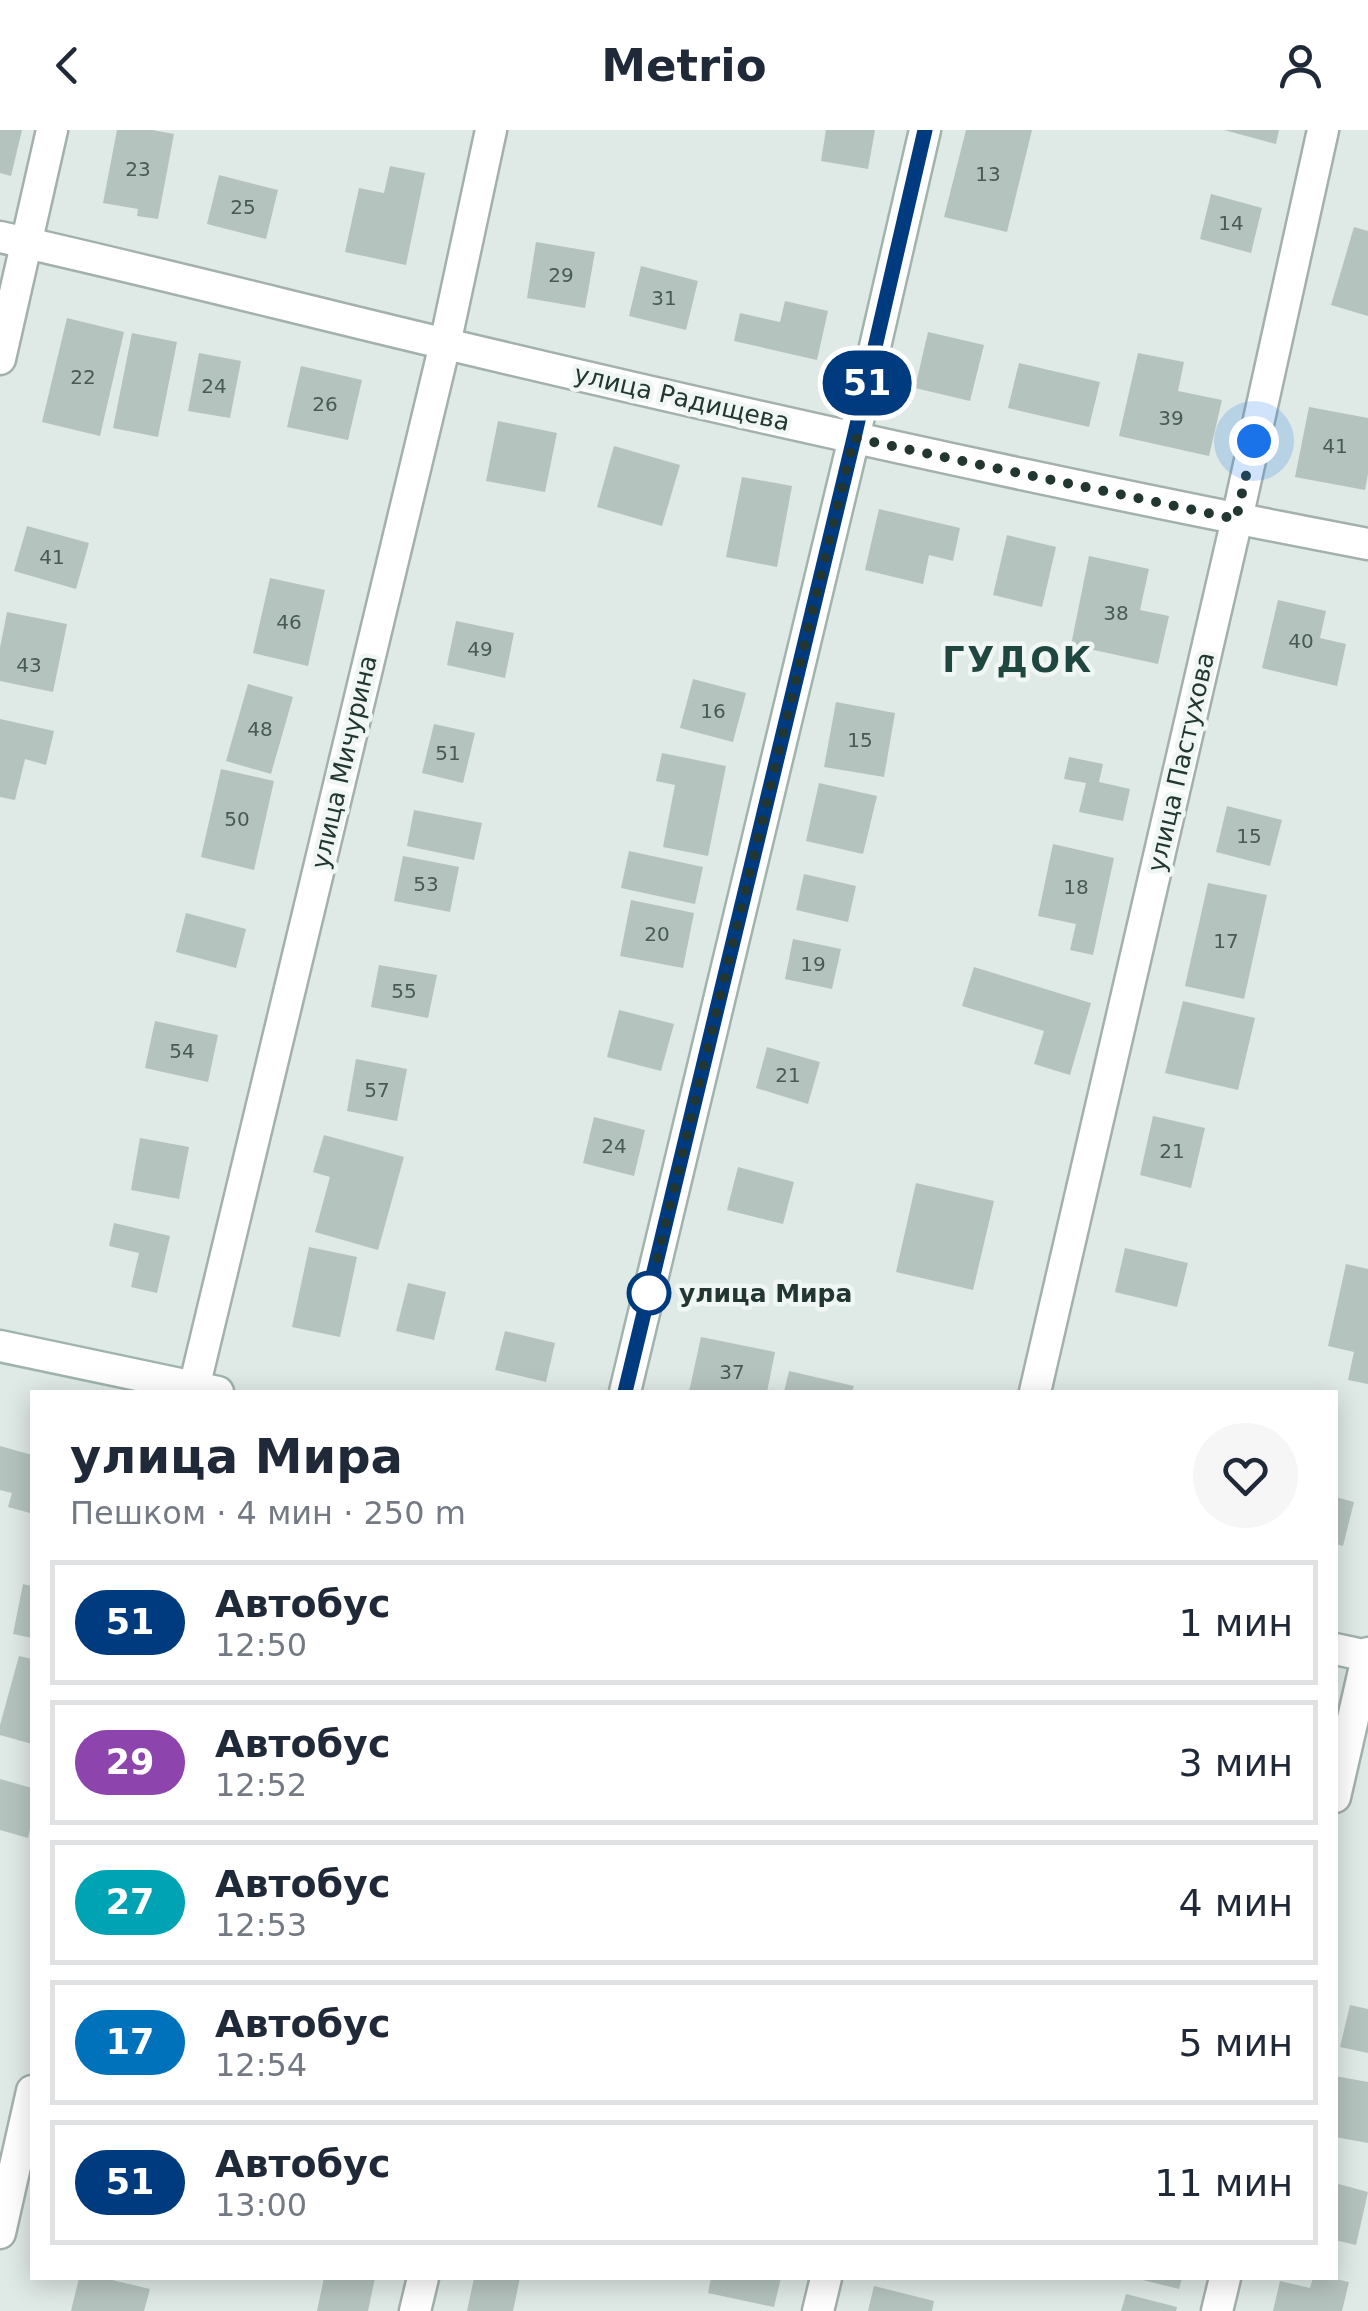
<!DOCTYPE html>
<html lang="ru">
<meta charset="utf-8">
<style>
body{margin:0;font-family:"DejaVu Sans",sans-serif;background:#f6f6f7;color:#1f2937;height:100vh;display:flex;flex-direction:column;font-size:38px;white-space:nowrap}
*{box-sizing:border-box;margin:0}
p{font-size:32px;color:#747a83}
.icon{flex:none;width:55px;height:55px;fill:none;stroke:currentColor;stroke-width:2;stroke-linecap:round;stroke-linejoin:round}
.map{position:relative;flex:1;overflow:hidden}
.panel{position:absolute;left:30px;top:1260px;width:1308px;height:890px;display:flex;flex-direction:column;background:#fff;border-radius:0px;box-shadow:0 5px 25px #0003}
.panel>*{flex:none}
.badge{padding:0 20px;border-radius:32px;font-size:35px;line-height:65px}
.you{position:absolute;width:50px;height:50px;margin:-25px;border:8px solid #fff;border-radius:50%;background:#1a73e8;box-shadow:0 0 0 15px #1a73e833}
.map>.badge{position:absolute;translate:-50% -50%;box-shadow:0 0 0 5px #fff}
.round{display:grid;place-items:center;flex:none;width:105px;height:105px;border-radius:52px;background:#f6f6f7}
.headline{display:flex;align-items:center;justify-content:space-between;height:170px;padding:0 40px}
h1{font-size:48px;font-weight:600;line-height:75px}
ul{padding:0;list-style:none}
li{display:flex;align-items:center;gap:30px;height:125px;margin:0 20px 15px;padding:0 20px;border:5px solid #e0e1e3;border-radius:0px}
li div{flex:1}
li b{display:block;font-size:38px}
li em{font-style:normal}
li .badge{min-width:110px;font-weight:700;text-align:center}
header{display:flex;justify-content:space-between;align-items:center;height:130px;padding:0 40px;background:#fff;font-size:45px;font-weight:600}
.map>svg:first-child{display:block}
</style>
<header><svg class="icon" aria-label="back" viewBox="0 0 24 24"><path d="M15 5l-7 7 7 7"/></svg>Metrio<svg class="icon" aria-label="person" viewBox="0 0 24 24"><circle cx="12" cy="8" r="4"/><path d="M4 21q1-7 8-7t8 7"/></svg></header>
<div class="map">
<svg width="1368" height="2181" viewBox="0 0 1368 2181">
<rect width="100%" height="100%" fill="#dfe9e5"/>
<g fill="#b5c3be">
<path d="M0 0H22L11 46 0 43Z"/>
<path d="M117 0H152L174 4 158 89 137 86 138 79 103 73Z"/>
<path d="M826 0H875L868 39 821 31Z"/>
<path d="M966 0H1032L1007 102 944 87Z"/>
<path d="M1224 0H1279L1276 14Z"/>
<path d="M390 36 425 43 406 135 345 122 359 58 384 63Z"/>
<path d="M219 45 278 60 266 109 207 94Z"/>
<path d="M1211 64 1262 78 1251 123 1200 109Z"/>
<path d="M1354 97 1368 101V186L1331 175Z"/>
<path d="M536 112 595 122 585 178 527 168Z"/>
<path d="M641 136 698 151 686 200 629 186Z"/>
<path d="M785 171 828 181 817 230 734 211 740 183 780 192Z"/>
<path d="M67 188 124 202 100 306 42 292Z"/>
<path d="M928 202 984 215 970 271 915 258Z"/>
<path d="M132 203 177 212 158 307 113 298Z"/>
<path d="M199 223 241 231 230 288 188 281Z"/>
<path d="M1138 223 1184 232 1178 261 1222 270 1209 326 1119 306Z"/>
<path d="M1019 233 1100 252 1089 297 1008 278Z"/>
<path d="M301 236 362 250 348 310 287 297Z"/>
<path d="M1309 277 1368 288V344L1365 360 1295 347Z"/>
<path d="M498 291 557 303 545 362 486 351Z"/>
<path d="M614 316 680 335 662 396 597 377Z"/>
<path d="M742 347 792 356 777 437 726 427Z"/>
<path d="M879 379 960 398 953 431 929 425 923 454 865 440Z"/>
<path d="M27 396 89 413 76 459 14 441Z"/>
<path d="M1007 405 1056 417 1042 477 993 465Z"/>
<path d="M1089 426 1149 439 1140 480 1169 486 1158 534 1071 515Z"/>
<path d="M270 448 325 460 308 536 253 523Z"/>
<path d="M1278 470 1326 481 1320 508 1346 514 1337 556 1262 538Z"/>
<path d="M7 482 67 494 53 562 0 551V518Z"/>
<path d="M456 491 514 503 505 548 447 535Z"/>
<path d="M693 549 746 563 733 612 680 598Z"/>
<path d="M248 554 293 567 271 644 226 631Z"/>
<path d="M836 572 895 583 884 647 824 637Z"/>
<path d="M0 589 54 601 46 635 25 629 15 670 0 667Z"/>
<path d="M434 594 475 603 463 653 422 643Z"/>
<path d="M662 623 726 636 708 726 663 717 675 655 656 651Z"/>
<path d="M1069 627 1103 634 1099 652 1130 659 1123 691 1079 682 1086 653 1064 649Z"/>
<path d="M221 639 274 651 254 740 201 727Z"/>
<path d="M819 653 877 666 863 724 806 711Z"/>
<path d="M1227 676 1282 690 1270 736 1216 722Z"/>
<path d="M414 680 482 693 474 730 407 716Z"/>
<path d="M1053 714 1114 728 1093 825 1070 820 1076 794 1038 786Z"/>
<path d="M629 721 703 737 695 774 621 758Z"/>
<path d="M403 726 459 737 450 782 394 771Z"/>
<path d="M804 744 856 756 848 792 796 780Z"/>
<path d="M1208 753 1267 765 1244 869 1185 856Z"/>
<path d="M631 770 694 783 683 838 620 826Z"/>
<path d="M186 783 246 799 236 838 176 822Z"/>
<path d="M793 809 841 819 832 859 785 849Z"/>
<path d="M379 835 437 845 428 888 371 877Z"/>
<path d="M974 837 1091 873 1070 945 1034 934 1044 901 962 876Z"/>
<path d="M1183 871 1255 888 1238 960 1165 943Z"/>
<path d="M619 880 674 894 661 941 607 927Z"/>
<path d="M155 891 218 905 208 952 145 938Z"/>
<path d="M767 917 820 932 808 974 756 958Z"/>
<path d="M356 929 407 939 397 991 347 981Z"/>
<path d="M1153 986 1205 998 1191 1058 1140 1045Z"/>
<path d="M594 987 645 1000 634 1046 583 1033Z"/>
<path d="M324 1005 404 1027 378 1120 315 1102 330 1047 313 1042Z"/>
<path d="M140 1008 189 1017 179 1069 131 1060Z"/>
<path d="M738 1037 794 1052 783 1094 727 1080Z"/>
<path d="M916 1053 994 1071 973 1160 896 1142Z"/>
<path d="M114 1093 170 1106 157 1163 131 1157 139 1123 109 1116Z"/>
<path d="M309 1117 357 1127 340 1207 292 1197Z"/>
<path d="M1125 1118 1188 1133 1177 1177 1115 1162Z"/>
<path d="M1346 1134 1368 1139V1254L1348 1250 1354 1222 1328 1216Z"/>
<path d="M408 1153 446 1162 434 1210 396 1201Z"/>
<path d="M505 1201 555 1213 546 1252 495 1240Z"/>
<path d="M701 1207 775 1222 767 1262H689Z"/>
<path d="M789 1241 854 1256 852 1262H784Z"/>
<path d="M0 1316 32 1325V1376L30 1383 8 1377 12 1363 0 1360Z"/>
<path d="M1335 1367 1354 1372 1343 1416 1335 1414Z"/>
<path d="M23 1454 32 1456V1508L13 1504Z"/>
<path d="M19 1526 32 1529V1614L0 1605V1595Z"/>
<path d="M0 1649 32 1658V1691L28 1708 0 1700Z"/>
<path d="M1350 1875 1368 1879V1923L1340 1917Z"/>
<path d="M1335 1946 1368 1952V2013L1335 2007Z"/>
<path d="M1335 2053 1368 2062 1356 2115 1335 2110Z"/>
<path d="M79 2148H104L150 2159 144 2181H71Z"/>
<path d="M324 2148H375L368 2181H317Z"/>
<path d="M474 2148H520L513 2181H467Z"/>
<path d="M711 2148H781L774 2177 708 2163Z"/>
<path d="M1135 2148H1182L1179 2159Z"/>
<path d="M1313 2148H1331L1349 2152 1342 2181H1273L1280 2151 1310 2158Z"/>
<path d="M874 2156 934 2171 932 2181H868Z"/>
<path d="M1126 2164 1177 2177 1176 2181H1121Z"/>
</g>
<g fill="none" stroke-linecap="round" stroke-linejoin="round">
<defs>
<g id="street">
<path d="M0 107C148 140 295 178 442 213 749 286 1058 355 1368 414"/>
<path d="M0 229 52 0"/>
<path d="M193 1262 445 214 491 0"/>
<path d="M1035 1262 1237 389 1323 0"/>
<path d="M1335 1667 1368 1523"/>
<path d="M0 2103 32 1961"/>
<path d="M415 2181 423 2148"/>
<path d="M818 2181 826 2148"/>
<path d="M1217 2181 1225 2148"/>
</g>
<g id="secondary">
<path d="M0 1216 218 1262"/>
<path d="M625 1262 854 308 925 0"/>
<path d="M1335 1519 1368 1526"/>
</g>
</defs>
<use href="#street" stroke="#a3b0ac" stroke-width="35"/>
<use href="#secondary" stroke="#a0b3ad" stroke-width="35"/>
<use href="#street" stroke="#fff" stroke-width="30"/>
<use href="#secondary" stroke="#fff" stroke-width="30"/>
</g>
<g fill="none" stroke-linecap="round" stroke-linejoin="round">
<defs>
<path id="line" d="M625 1262 854 308 925 0"/>
</defs>
<use href="#line" stroke="#fff" stroke-width="22"/>
<use href="#line" stroke="#003b80" stroke-width="15"/>
<path stroke="#223732" stroke-width="10" stroke-dasharray="0 18" d="M649 1163 854 308 1236 389 1254 311"/>
</g>
<circle fill="#fff" stroke="#003b80" stroke-width="5" cx="649" cy="1163" r="20"/>
<g text-anchor="middle" dominant-baseline="central" stroke-width="9" stroke-linejoin="round" paint-order="stroke">
<g font-size="20" fill="#475a55">
<text x="138" y="39">23</text>
<text x="988" y="44">13</text>
<text x="243" y="77">25</text>
<text x="1231" y="93">14</text>
<text x="561" y="145">29</text>
<text x="664" y="168">31</text>
<text x="83" y="247">22</text>
<text x="214" y="256">24</text>
<text x="325" y="274">26</text>
<text x="1171" y="288">39</text>
<text x="1335" y="316">41</text>
<text x="52" y="427">41</text>
<text x="1116" y="483">38</text>
<text x="289" y="492">46</text>
<text x="1301" y="511">40</text>
<text x="480" y="519">49</text>
<text x="29" y="535">43</text>
<text x="713" y="581">16</text>
<text x="260" y="599">48</text>
<text x="860" y="610">15</text>
<text x="448" y="623">51</text>
<text x="237" y="689">50</text>
<text x="1249" y="706">15</text>
<text x="426" y="754">53</text>
<text x="1076" y="757">18</text>
<text x="657" y="804">20</text>
<text x="1226" y="811">17</text>
<text x="813" y="834">19</text>
<text x="404" y="861">55</text>
<text x="182" y="921">54</text>
<text x="788" y="945">21</text>
<text x="377" y="960">57</text>
<text x="614" y="1016">24</text>
<text x="1172" y="1021">21</text>
<text x="732" y="1242">37</text>
</g>
<g font-size="25" fill="#223732" stroke="#eff6f3">
<text transform="translate(682 268) rotate(13)">улица Радищева</text>
<text transform="translate(344 632) rotate(-77)">улица Мичурина</text>
<text transform="translate(1181 632) rotate(-77)">улица Пастухова</text>
</g>
<g font-size="25" font-weight="bold" fill="#223732" stroke="#eff6f3" text-anchor="start">
<text x="679" y="1163">улица Мира</text>
</g>
<g font-size="35" font-weight="bold" letter-spacing="2.5" fill="#20473f" stroke="#eff6f3">
<text x="1018" y="530">ГУДОК</text>
</g>
</g>
</svg>
<div class="you" style="left:1254px;top:311px"></div>
<b class="badge" style="left:867px;top:253px;background:#003b80;color:#fff">51</b>
<section class="panel">
<div class="headline"><div><h1>улица Мира</h1><p>Пешком · 4 мин · 250 m</p></div><a class="round"><svg class="icon" aria-label="heart" viewBox="0 0 24 24"><path d="M12 20l-8-8c-3-5 5-10 8-4 3-6 11-1 8 4z"/></svg></a></div>
<ul>
<li><span class="badge" style="background:#003b80;color:#fff">51</span><div><b>Автобус</b><p>12:50</p></div><em>1 мин</em></li>
<li><span class="badge" style="background:#8e44ad;color:#fff">29</span><div><b>Автобус</b><p>12:52</p></div><em>3 мин</em></li>
<li><span class="badge" style="background:#00a3b4;color:#fff">27</span><div><b>Автобус</b><p>12:53</p></div><em>4 мин</em></li>
<li><span class="badge" style="background:#0072bc;color:#fff">17</span><div><b>Автобус</b><p>12:54</p></div><em>5 мин</em></li>
<li><span class="badge" style="background:#003b80;color:#fff">51</span><div><b>Автобус</b><p>13:00</p></div><em>11 мин</em></li>
</ul>
</section>
</div>
